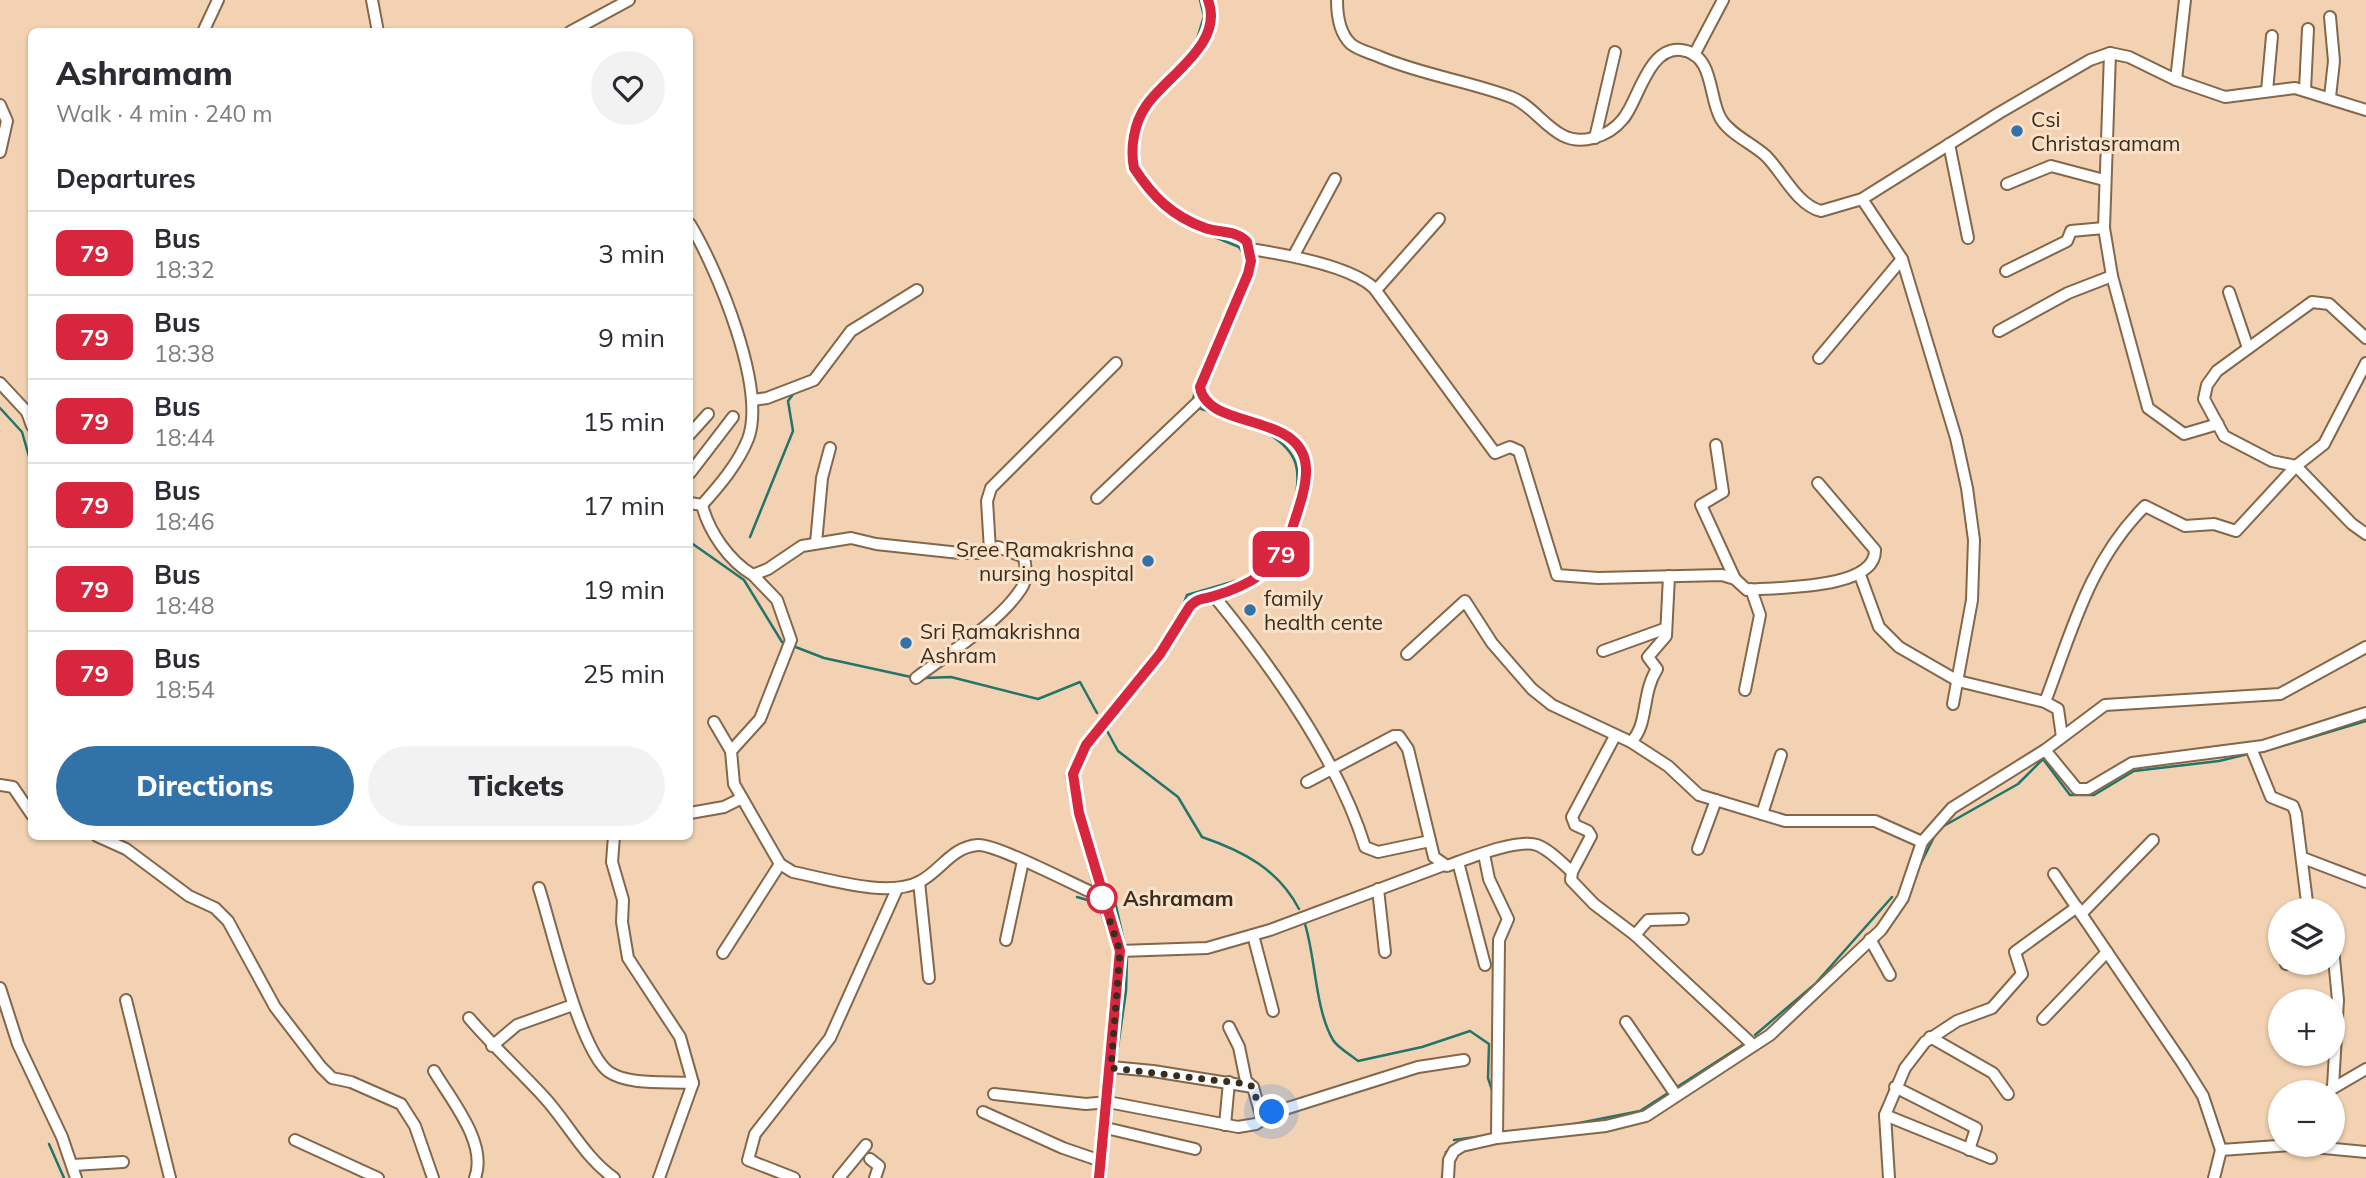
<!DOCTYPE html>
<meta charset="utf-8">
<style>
body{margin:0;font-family:Mulish,sans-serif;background:#f2f2f3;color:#2b2b33;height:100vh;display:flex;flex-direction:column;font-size:26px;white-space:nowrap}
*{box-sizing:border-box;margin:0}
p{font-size:23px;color:#7c7c81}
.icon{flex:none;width:38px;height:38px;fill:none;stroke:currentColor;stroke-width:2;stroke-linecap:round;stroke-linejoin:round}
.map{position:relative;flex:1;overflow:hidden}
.sheet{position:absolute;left:28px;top:28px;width:665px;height:812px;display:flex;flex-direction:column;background:#fff;border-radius:10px;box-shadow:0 2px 5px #0004}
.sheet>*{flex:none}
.badge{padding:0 14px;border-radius:10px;font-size:24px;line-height:46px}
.tools{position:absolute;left:2268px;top:898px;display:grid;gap:14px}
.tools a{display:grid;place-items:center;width:77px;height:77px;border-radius:50%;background:#fff;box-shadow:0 2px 5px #0004;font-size:35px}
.you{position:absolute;width:35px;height:35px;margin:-18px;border:5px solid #fff;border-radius:50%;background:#1a73e8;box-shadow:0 0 0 10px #1a73e833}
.map>.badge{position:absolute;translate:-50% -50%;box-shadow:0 0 0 4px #fff}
h2{padding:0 28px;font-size:26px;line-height:63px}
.round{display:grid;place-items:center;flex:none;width:74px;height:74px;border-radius:37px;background:#f2f2f3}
.overview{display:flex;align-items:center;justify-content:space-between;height:119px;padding:0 28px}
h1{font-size:33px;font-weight:800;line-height:52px}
.button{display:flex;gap:14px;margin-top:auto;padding:14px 28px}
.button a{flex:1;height:80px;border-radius:42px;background:#3172a9;color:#fff;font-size:28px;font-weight:800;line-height:80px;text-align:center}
.button a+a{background:#f2f2f3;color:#2b2b33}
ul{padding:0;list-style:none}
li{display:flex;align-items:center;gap:21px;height:84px;padding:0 28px;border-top:2px solid #e1e1e2}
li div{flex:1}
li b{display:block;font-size:26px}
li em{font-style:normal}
li .badge{min-width:77px;font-weight:700;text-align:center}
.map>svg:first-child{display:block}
</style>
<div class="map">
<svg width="2366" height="1178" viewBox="0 0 2366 1178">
<rect width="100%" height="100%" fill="#f2d2b2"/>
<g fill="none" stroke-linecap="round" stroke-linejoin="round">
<g stroke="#23746a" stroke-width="2.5">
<path d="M1197 39 1204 16 1200 0"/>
<path d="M1156 86 1192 48"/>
<path d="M1210 235 1239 247 1245 256"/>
<path d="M1192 402 1196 389"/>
<path d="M0 408 22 432 32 467"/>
<path d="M1198 408 1218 414"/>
<path d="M1260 429C1301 450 1303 471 1292 513"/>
<path d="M750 537 793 431 788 401 794 393 810 387"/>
<path d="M690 542 744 580 782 642 787 643"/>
<path d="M1179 616 1187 595 1249 577"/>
<path d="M793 646 824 658 911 677"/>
<path d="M925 678 951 677 1038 699 1080 682 1097 713"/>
<path d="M1103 716 1121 694"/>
<path d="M1106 729 1118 751 1178 797 1202 837C1243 851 1278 869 1299 909"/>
<path d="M2272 749 2366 721"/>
<path d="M1072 801 1066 775 1080 746"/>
<path d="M1942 827 2018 784 2043 759 2070 795H2094L2134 771 2219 761 2248 754"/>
<path d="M1079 832 1083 845"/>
<path d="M1918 869 1937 831"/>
<path d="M1110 895 1114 897 1125 946"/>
<path d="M1077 897 1101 904"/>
<path d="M1305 924C1316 960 1315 1009 1333 1040 1338 1048 1351 1055 1358 1061L1422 1047 1470 1031 1489 1044 1488 1078 1493 1093"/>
<path d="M1755 1035 1815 984 1892 897"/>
<path d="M1116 1061 1126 991 1127 957"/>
<path d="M1677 1087 1744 1044"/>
<path d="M1113 1097 1115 1074"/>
<path d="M1110 1123 1112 1107"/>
<path d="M1569 1125 1640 1111 1668 1093"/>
<path d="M1454 1140 1483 1136"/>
<path d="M49 1144 64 1178"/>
<path d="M1106 1162 1109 1134"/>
<path d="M1093 1178 1095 1168"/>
<path d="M1442 1178 1446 1152"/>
</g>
<defs>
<g id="minor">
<path d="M372 0 378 32"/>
<path d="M1337 0C1337 15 1339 33 1351 44 1358 50 1371 53 1380 57 1423 75 1468 81 1511 97 1540 108 1555 149 1593 138 1605 135 1615 129 1623 119 1638 102 1648 46 1681 50 1715 54 1708 98 1721 119 1730 134 1753 144 1766 156 1783 173 1797 205 1821 211L1862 199 1999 113 2090 60 2110 53 2129 57 2176 80 2225 97 2295 88 2366 110"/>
<path d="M203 32 218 0"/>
<path d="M570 32 629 0"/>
<path d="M1694 55 1723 0"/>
<path d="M2176 80 2185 0"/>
<path d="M2305 90 2308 29"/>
<path d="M2267 91 2272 36"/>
<path d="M2330 97 2334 61 2330 17"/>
<path d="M0 105 7 121 0 152"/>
<path d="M1595 138 1615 52"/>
<path d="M1949 144 1968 238"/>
<path d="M2007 184 2051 166 2104 180"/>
<path d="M1862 199 1902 259 1956 438 1967 488 1974 540 1972 600 1953 704"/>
<path d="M690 224C717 269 767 388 748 439 738 464 719 486 702 505"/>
<path d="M1250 249C1283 254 1350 266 1374 288L1495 453 1510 447 1519 451 1557 575 1598 578 1722 575 1735 579 1747 590C1776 587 1876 590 1875 550L1818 483"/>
<path d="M1294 255 1335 179"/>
<path d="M2006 271 2067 241 2071 231 2104 228"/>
<path d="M2112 276 2148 408 2184 434 2218 424"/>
<path d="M1376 290 1439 219"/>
<path d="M2229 292 2248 348"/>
<path d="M1999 331 2068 293 2112 276 2104 228 2110 53"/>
<path d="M2366 338 2329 304 2312 302 2217 371 2207 385 2204 399 2224 436 2272 461 2296 466 2352 524 2366 534"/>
<path d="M1819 358 1902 259"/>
<path d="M0 383 27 412 32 426"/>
<path d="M753 400 767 398 814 380 851 331 917 290"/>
<path d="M690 434 708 414"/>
<path d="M1716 445 1723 492 1701 505 1735 579"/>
<path d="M690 473 733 417"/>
<path d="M1097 498 1202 398"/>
<path d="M690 503 702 505C709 532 729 561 753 575"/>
<path d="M816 543 822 478 830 448"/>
<path d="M990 550 987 501 991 488 1116 363"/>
<path d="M1860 575 1879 627 1899 647 1958 681 2045 702 2058 709 2062 737"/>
<path d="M1214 596C1272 667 1338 759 1365 847L1378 852 1430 841"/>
<path d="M1603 651 1664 629"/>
<path d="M1407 654 1465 601 1492 643 1532 689 1552 705 1631 742 1668 766 1699 795 1785 821H1875L1922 842"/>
<path d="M916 678C948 653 999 623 1021 589 1027 581 1026 567 1024 557L998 547 982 553H960L876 544 851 538 802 546 768 569 753 575 777 600 791 640 760 719 731 751 734 784 780 864 793 872C828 879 887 898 919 882 941 871 951 847 978 845 997 844 1078 887 1102 897"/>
<path d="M1745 690 1760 615 1751 589"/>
<path d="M2045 702C2072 631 2089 562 2145 506L2185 526 2214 524 2236 531 2296 466 2324 444 2366 363"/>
<path d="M714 722 731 751"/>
<path d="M1615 736 1572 817 1575 825 1588 831 1591 836 1572 872 1571 880 1594 904 1635 935 1753 1045"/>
<path d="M1631 742C1649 724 1641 694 1657 669L1648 657 1666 636 1669 576"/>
<path d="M2251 748 2271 797 2293 806 2296 814 2308 910"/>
<path d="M2045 750 2077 789H2088L2132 763 2263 746 2366 713"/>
<path d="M1307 782 1394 736H1399L1408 749 1434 857 1447 866C1467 859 1518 838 1537 845 1550 850 1562 863 1572 872"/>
<path d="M0 785 13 787 32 815"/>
<path d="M690 813 724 807 742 798"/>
<path d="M1762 814 1781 755"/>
<path d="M97 836 126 849 189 896 215 908 228 921 275 1007 321 1067 332 1078 351 1082 401 1104 415 1126 433 1178"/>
<path d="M614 836 612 862 623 900 622 922 628 958 680 1037 693 1083 659 1178"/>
<path d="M1698 849 1716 800"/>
<path d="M1484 854 1489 879 1508 919 1499 940 1497 1138"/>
<path d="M2303 858 2366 882"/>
<path d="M1458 862 1485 965"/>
<path d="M2054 874 2183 1064 2203 1096 2221 1150"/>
<path d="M919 882 929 978"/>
<path d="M539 888C551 925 580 1052 609 1072 630 1086 669 1081 693 1083"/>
<path d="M1378 889 1385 952"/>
<path d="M2081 914 2153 840"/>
<path d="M1253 935 1273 1011"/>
<path d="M1635 935 1648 920 1683 919"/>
<path d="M1870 939 1890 975"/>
<path d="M1006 940 1023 861"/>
<path d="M2333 948 2338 1000 2333 1087"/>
<path d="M1120 951 1207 948 1270 930 1444 865"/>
<path d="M723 953 780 864"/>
<path d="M2286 964 2287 962"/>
<path d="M0 988 18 1044 62 1137 76 1178"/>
<path d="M126 1000 170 1178"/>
<path d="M469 1018C493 1046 519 1070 544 1097 568 1123 584 1157 614 1178"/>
<path d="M2043 1019 2107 952"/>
<path d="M1626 1022 1676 1095"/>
<path d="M1229 1027 1239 1047 1246 1081 1253 1087 1262 1119"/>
<path d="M1930 1037 1993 1073 2008 1094"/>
<path d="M492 1046 517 1025 573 1005"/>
<path d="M1111 1067 1153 1071 1253 1087"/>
<path d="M434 1071C451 1100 488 1143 475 1178"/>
<path d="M1895 1087 1976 1128 1969 1150"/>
<path d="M2330 1090 2366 1069"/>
<path d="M994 1094 1086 1104 1108 1102 1238 1127 1256 1124 1272 1113 1418 1067 1464 1060"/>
<path d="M983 1112 1063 1148 1101 1161"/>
<path d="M1885 1115 1991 1158"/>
<path d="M1225 1125 1229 1082"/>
<path d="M1106 1128 1195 1149"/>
<path d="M295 1140 378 1178"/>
<path d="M2303 1146 2366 1152"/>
<path d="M870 1159 879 1166 875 1178"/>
<path d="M73 1165 123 1162"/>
<path d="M794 1178 748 1160 755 1134 830 1038 897 889"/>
<path d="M839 1178 866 1145"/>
<path d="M1099 1178 1120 951 1102 897 1076 798 1073 774 1086 745 1160 654 1190 606C1198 598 1204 599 1214 596 1245 587 1281 569 1290 535 1296 514 1307 490 1306 468 1303 410 1207 431 1200 387L1248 273 1251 261 1247 242C1237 230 1219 233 1205 228 1172 216 1153 197 1134 168 1130 148 1134 123 1146 106 1166 76 1224 45 1208 0"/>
<path d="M1448 1178 1449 1160 1454 1151 1462 1146 1497 1138 1606 1126 1646 1116 1770 1035 1881 930 1903 898 1922 842 1952 808 2045 750 2105 705 2280 694 2366 647"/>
<path d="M1889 1178 1885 1115 1905 1068 1925 1042 1957 1021 1992 1008 2022 974 2015 952 2077 907"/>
<path d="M2214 1178 2221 1150 2304 1144"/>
</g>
</defs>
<use href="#minor" stroke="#83674a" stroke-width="14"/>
<use href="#minor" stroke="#fff" stroke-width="10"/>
</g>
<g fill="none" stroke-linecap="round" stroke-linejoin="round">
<defs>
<path id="line" d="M1099 1178 1120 951 1079 813 1073 774 1086 745 1160 654 1190 606C1198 598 1204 599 1214 596 1245 587 1281 569 1290 536 1296 514 1307 490 1306 468 1303 411 1207 431 1200 387L1248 274 1251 261 1247 242C1237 230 1219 233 1205 228 1172 216 1153 197 1134 168 1130 148 1134 123 1146 106 1166 76 1225 44 1208 0"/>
</defs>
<use href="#line" stroke="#fff" stroke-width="16"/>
<use href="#line" stroke="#d7263d" stroke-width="10"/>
<path stroke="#392d20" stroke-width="7" stroke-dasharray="0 12.6" d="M1102 898 1120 951 1111 1068 1247 1084 1253 1087 1262 1119 1272 1112"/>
</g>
<g fill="#3172a9" stroke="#fbe1c7" stroke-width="2.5">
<circle cx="2017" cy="131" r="7"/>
<circle cx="1148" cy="561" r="7"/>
<circle cx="1250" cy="610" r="7"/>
<circle cx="906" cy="643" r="7"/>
</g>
<circle fill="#fff" stroke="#d7263d" stroke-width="3.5" cx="1102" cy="898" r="14"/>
<g text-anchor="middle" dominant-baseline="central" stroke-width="6" stroke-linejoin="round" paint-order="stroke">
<g font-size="21" fill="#392d20" stroke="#fbe1c7" text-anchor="start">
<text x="2031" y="119">Csi<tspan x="2031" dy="24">Christasramam</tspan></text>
<text x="1134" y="549" text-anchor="end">Sree Ramakrishna<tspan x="1134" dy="24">nursing hospital</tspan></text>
<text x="1264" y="598">family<tspan x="1264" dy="24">health cente</tspan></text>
<text x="920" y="631">Sri Ramakrishna<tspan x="920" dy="24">Ashram</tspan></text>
</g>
<g font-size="21" font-weight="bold" fill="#392d20" stroke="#fbe1c7" text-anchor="start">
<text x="1123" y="898">Ashramam</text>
</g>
</g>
</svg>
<div class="tools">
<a><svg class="icon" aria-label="layers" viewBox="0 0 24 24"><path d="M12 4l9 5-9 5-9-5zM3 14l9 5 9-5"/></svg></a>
<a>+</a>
<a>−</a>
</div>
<div class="you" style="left:1272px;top:1112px"></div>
<b class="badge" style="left:1281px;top:554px;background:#d7263d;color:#fff">79</b>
<section class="sheet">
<div class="overview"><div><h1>Ashramam</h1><p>Walk · 4 min · 240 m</p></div><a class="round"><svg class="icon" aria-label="heart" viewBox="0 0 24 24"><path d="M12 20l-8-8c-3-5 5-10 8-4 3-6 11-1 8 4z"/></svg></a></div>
<h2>Departures</h2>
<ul>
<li><span class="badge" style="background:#d7263d;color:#fff">79</span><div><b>Bus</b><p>18:32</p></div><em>3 min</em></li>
<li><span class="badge" style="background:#d7263d;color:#fff">79</span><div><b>Bus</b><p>18:38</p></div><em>9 min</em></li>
<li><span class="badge" style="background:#d7263d;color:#fff">79</span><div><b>Bus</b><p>18:44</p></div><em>15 min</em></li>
<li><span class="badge" style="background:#d7263d;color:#fff">79</span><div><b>Bus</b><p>18:46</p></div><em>17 min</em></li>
<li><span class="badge" style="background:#d7263d;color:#fff">79</span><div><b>Bus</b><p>18:48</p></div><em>19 min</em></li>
<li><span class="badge" style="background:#d7263d;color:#fff">79</span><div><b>Bus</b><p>18:54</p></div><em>25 min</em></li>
</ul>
<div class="button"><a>Directions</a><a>Tickets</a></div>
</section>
</div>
